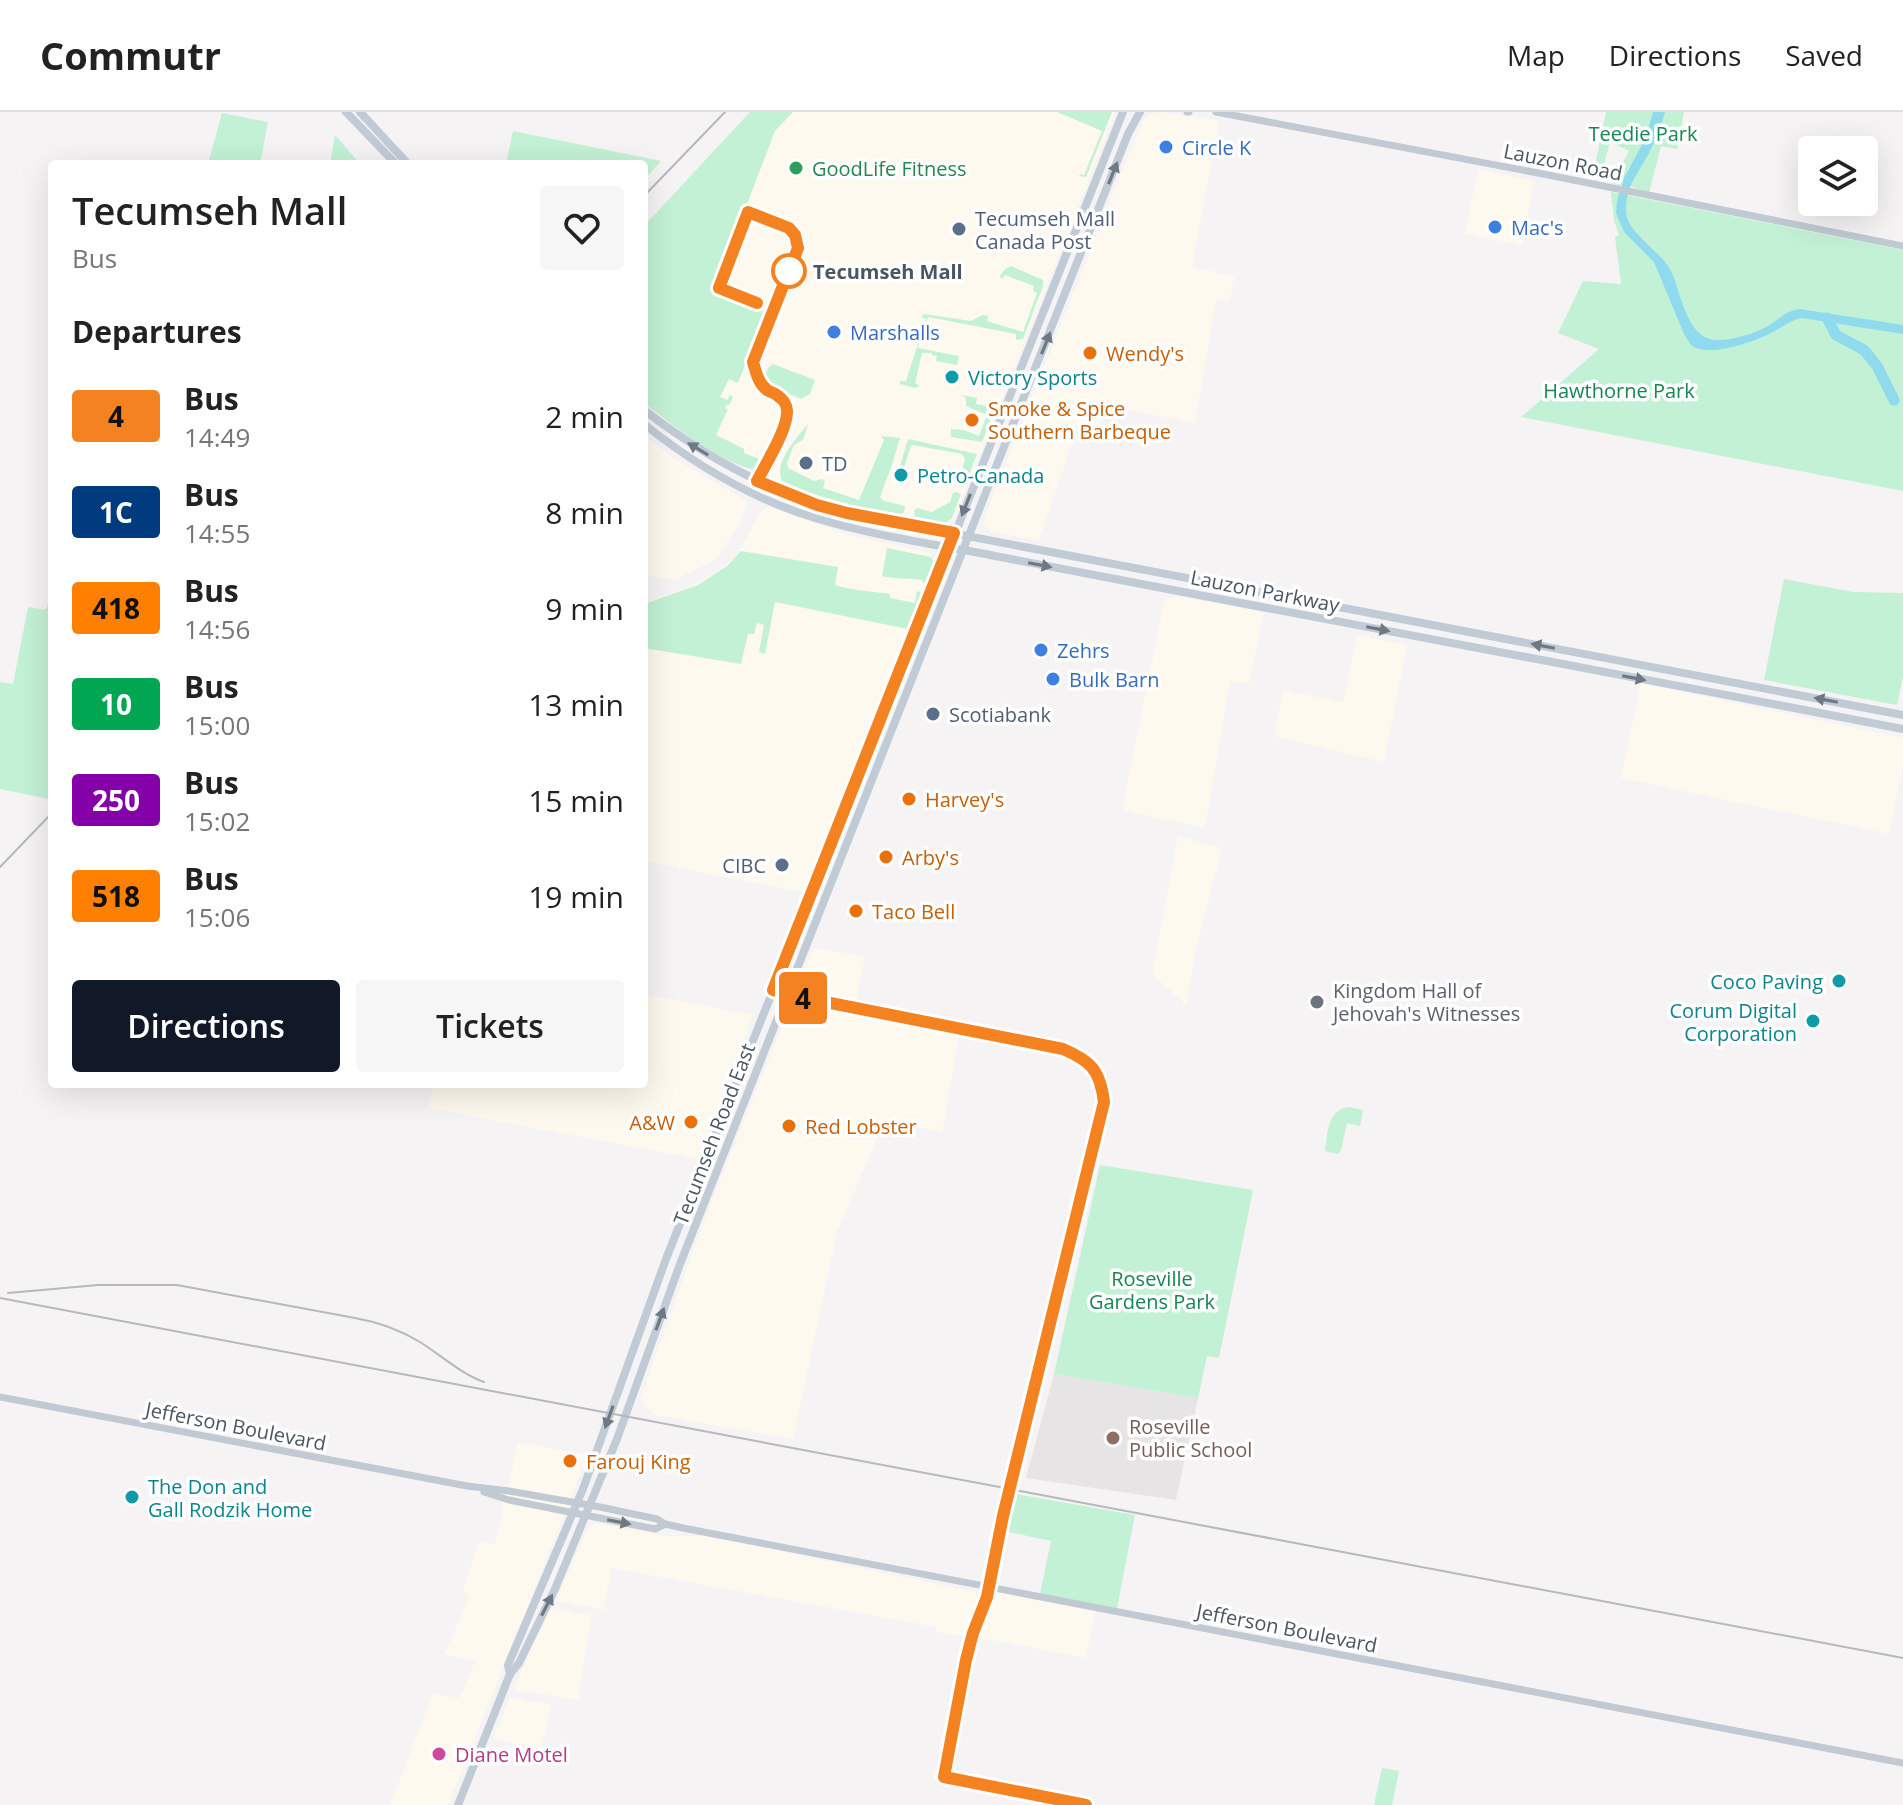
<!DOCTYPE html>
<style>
body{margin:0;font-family:"Open Sans",sans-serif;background:#f6f6f6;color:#222;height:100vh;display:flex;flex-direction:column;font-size:30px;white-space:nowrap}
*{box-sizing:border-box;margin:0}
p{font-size:26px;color:#767676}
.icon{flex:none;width:44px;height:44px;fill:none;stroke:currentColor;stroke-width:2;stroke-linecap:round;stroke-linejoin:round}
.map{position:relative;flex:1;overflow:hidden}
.panel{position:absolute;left:48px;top:48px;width:600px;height:928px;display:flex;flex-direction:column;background:#fff;border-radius:8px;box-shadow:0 8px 32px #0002}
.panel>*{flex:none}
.badge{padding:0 16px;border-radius:6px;font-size:28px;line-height:52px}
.fabs{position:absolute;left:1798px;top:24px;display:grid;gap:16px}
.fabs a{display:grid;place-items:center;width:80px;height:80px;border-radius:8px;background:#fff;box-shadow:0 8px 32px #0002;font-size:40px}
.map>.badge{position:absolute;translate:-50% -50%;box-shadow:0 0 0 4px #fff}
h2{padding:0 24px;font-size:30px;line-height:72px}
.round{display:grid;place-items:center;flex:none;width:84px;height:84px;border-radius:8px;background:#f6f6f6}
.head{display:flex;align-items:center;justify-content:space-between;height:136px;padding:0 24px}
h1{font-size:38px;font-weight:600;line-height:60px}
.cta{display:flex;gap:16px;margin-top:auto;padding:16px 24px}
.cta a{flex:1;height:92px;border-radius:8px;background:#111827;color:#fff;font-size:32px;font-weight:600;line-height:92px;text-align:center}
.cta a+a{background:#f6f6f6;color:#222}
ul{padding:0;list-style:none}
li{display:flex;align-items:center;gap:24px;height:96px;padding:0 24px}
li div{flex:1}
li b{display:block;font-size:30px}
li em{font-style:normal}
li .badge{min-width:88px;font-weight:700;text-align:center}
header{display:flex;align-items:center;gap:48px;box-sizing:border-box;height:112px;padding:0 40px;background:#fff;border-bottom:2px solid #e0e0e0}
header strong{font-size:38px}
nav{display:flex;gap:44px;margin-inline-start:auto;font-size:28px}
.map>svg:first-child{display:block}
</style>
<header>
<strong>Commutr</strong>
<nav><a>Map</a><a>Directions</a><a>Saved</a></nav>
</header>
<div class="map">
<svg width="1903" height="1693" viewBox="0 0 1903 1693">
<rect width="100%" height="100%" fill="#f5f3f3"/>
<g fill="#fdf9ef">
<path d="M793 0H1115L1114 5 954 407 946 414 860 398 789 376 753 357 757 355 759 347 744 341V337L716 324 728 289 720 285 729 266 737 271 713 178 775 19Z"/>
<path d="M1162 0 1219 9 1192 155 1234 164 1230 190 1216 188 1195 311 1107 294 1098 313 1079 311 1039 428 990 420 984 412 985 404 1128 44 1144 7 1152 1Z"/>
<path d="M1478 57 1534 69 1522 133 1465 122Z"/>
<path d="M644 323 672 345 748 390 740 411 715 448 674 468 644 462Z"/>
<path d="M772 396 845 422 930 441 935 451 911 517 919 519 803 780 644 749V490L682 478 699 470 723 455 734 446 743 433 759 402 764 397Z"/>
<path d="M1176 484 1264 500 1249 571 1230 569 1205 716 1122 698 1164 489Z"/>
<path d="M1357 523 1407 533 1384 650 1274 624 1283 578 1343 590Z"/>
<path d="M1641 571 1903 626V654L1889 722 1621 666Z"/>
<path d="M1178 724 1222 736 1195 842 1186 893 1152 862Z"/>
<path d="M813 836 865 844 856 890 805 880 800 869Z"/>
<path d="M644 882 753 903 698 1047 428 996 433 972H644Z"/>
<path d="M796 893 959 923 942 1020 887 1009 882 1015 837 1120 793 1327 654 1303 640 1287 711 1091 789 897Z"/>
<path d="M518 1330 588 1343 448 1693H390L433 1582 460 1586 475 1549 444 1542 469 1487 463 1478 479 1430 495 1432Z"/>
<path d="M595 1411 665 1424H706L722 1427 975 1480 978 1485 964 1524 935 1520 936 1515 611 1456 604 1498 556 1489 587 1418Z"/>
<path d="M996 1480 1095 1499 1086 1546 975 1525Z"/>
<path d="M551 1496 592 1504 578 1588 514 1578 530 1539Z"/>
<path d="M510 1585 552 1593 541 1637 493 1627Z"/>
</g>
<path fill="#e6e4e5" d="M1054 1262 1198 1286 1176 1388 1026 1366Z"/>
<g fill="#c3f1d5">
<path d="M750 0H793L775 19 714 178 761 196 765 203 738 271 729 267 720 285 727 288 730 283 733 285 730 292 725 294 726 297H728L716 323 744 337V341L759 347 758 353 753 357C722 352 670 311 644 291V114Z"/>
<path d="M1057 0H1112L1086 65 1079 64 1080 62 1084 63 1102 19Z"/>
<path d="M1606 0H1684L1677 37 1661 34 1649 81 1630 74 1611 72 1629 39 1610 30 1603 56 1595 54Z"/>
<path d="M222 1 268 10 260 52H208Z"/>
<path d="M513 19 661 49 644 68V52H506Z"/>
<path d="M335 23 360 52H330Z"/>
<path d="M1611 80 1903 138V379L1521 305 1599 237 1558 221 1583 169 1621 172 1615 125 1619 123 1614 108Z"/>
<path d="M1011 154 1043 168V174L1023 227 1016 228V222L928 205 918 236 959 244 957 253 936 249 937 244 932 243V241H922L915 271 920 274 915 276 900 272V269H906L926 207 921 205 924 202 971 209 983 203 988 204 987 209 1023 220 1037 181 1033 179 1034 174 1005 163 1002 167 1000 164 1005 157Z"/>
<path d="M773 252 815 268 810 282 801 287 768 273 764 266 768 256Z"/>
<path d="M960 283 977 286 976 292 992 295 994 290 997 291 982 330 951 325V317L964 318 979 324 987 303 966 294V286Z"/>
<path d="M808 312 803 328 794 333 787 351 788 356 814 369 822 367 825 369 823 376 859 388 884 328 881 324 900 326 892 353 880 385 884 389 905 394 904 400 899 403C859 395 819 387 782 369 773 350 797 326 808 312Z"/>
<path d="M908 327 977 342 966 371 959 368 965 347 962 342 913 333 911 334 904 355 900 354Z"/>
<path d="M956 380 961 382 952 406 946 411 917 407 915 404 914 399 917 396 932 400 950 390 953 381Z"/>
<path d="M887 436 931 445 934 452 927 472 922 470 923 468C908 466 895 467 882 464Z"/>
<path d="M741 439 838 455 835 473C853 479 872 479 890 482V486L915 491 917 479 923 481 908 517 775 490 765 542 759 540 764 513 757 511 754 522H748L741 552 644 536V492L698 473 727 454Z"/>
<path d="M1784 467 1853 480 1903 481V564L1897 593 1764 568Z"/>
<path d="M52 477V683L49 687 0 677V570L13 572 28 495 46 498Z"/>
<path d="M1349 995 1363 998 1360 1014 1347 1011 1341 1038 1338 1042 1325 1039C1328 1020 1327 998 1349 995Z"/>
<path d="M1100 1053 1253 1078 1219 1246 1207 1244 1198 1286 1054 1262Z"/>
<path d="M1011 1381 1135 1403 1117 1496 1040 1482 1051 1429 1004 1419Z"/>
<path d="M1382 1656 1399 1659 1392 1693H1374Z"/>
</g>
<path fill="#90daee" d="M1653 0H1665C1662 12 1657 24 1652 35 1642 57 1627 70 1626 96 1624 120 1661 138 1671 159 1681 179 1686 226 1715 228 1731 229 1754 222 1768 214 1779 207 1787 198 1800 197L1903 213V222L1802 206C1791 208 1783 215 1773 220 1756 229 1708 247 1691 233 1690 232 1685 223 1684 222L1654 150 1624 120 1616 101 1617 89 1624 66 1646 25Z"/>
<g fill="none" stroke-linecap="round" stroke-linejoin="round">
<path stroke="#90daee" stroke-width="11" d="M1827 206 1836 223 1864 238 1877 254 1894 288"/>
<g stroke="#c1cad2" stroke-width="7">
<path d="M1187 0H1189"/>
<path d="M1216 0 1543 62 1903 134"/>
<path d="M0 1285 467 1374 509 1379 600 1395 657 1407 665 1412 683 1416 1903 1651"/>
<path d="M484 1380 509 1388 655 1417 665 1412"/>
</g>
<g stroke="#c1cbd6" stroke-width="8">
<path d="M346 0 396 52"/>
<path d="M360 0 408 52"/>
<path d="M644 298C705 345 772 382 847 401L1903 603"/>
<path d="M644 312C695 353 753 387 815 406 874 424 935 432 995 444 1079 460 1162 476 1246 492 1465 532 1684 575 1903 617"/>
<path d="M510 1562 508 1553 583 1377 666 1147 1123 0"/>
<path d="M458 1693 510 1562 519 1551 555 1477 617 1327 680 1152 1128 22 1140 0"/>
</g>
<g stroke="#b5b8bd" stroke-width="2">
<path d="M644 84 725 0"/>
<path d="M0 755 52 701"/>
<path d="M8 1181 98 1173H177L355 1206C378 1210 400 1218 420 1230 442 1244 460 1261 484 1270"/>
<path d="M0 1186 1903 1546"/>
</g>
</g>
<defs><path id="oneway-solid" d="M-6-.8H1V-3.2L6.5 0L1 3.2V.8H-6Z" transform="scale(2)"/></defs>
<g fill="#6e7984">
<use href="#oneway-solid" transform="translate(1113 61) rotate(-68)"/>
<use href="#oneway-solid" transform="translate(1046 231) rotate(-68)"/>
<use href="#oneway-solid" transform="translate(698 337) rotate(-149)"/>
<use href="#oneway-solid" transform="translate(966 393) rotate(112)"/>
<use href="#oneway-solid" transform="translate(1040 453) rotate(11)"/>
<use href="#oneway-solid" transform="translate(1378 517) rotate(11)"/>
<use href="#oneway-solid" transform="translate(1543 534) rotate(-169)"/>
<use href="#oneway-solid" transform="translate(1634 566) rotate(11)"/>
<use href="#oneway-solid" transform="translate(1826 588) rotate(-169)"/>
<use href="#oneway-solid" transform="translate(660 1207) rotate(-70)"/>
<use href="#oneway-solid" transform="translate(609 1305) rotate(110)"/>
<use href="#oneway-solid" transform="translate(547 1493) rotate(-63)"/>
</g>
<use fill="#6e7983" href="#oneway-solid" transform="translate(619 1410) rotate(11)"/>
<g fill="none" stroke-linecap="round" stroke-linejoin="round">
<defs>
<path id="line" d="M757 191 719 176 748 100 789 116 795 123 798 136 753 250C756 260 758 271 767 278 770 280 775 281 778 284 783 287 787 293 787 299 788 317 765 353 757 369L817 393 847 401 954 421 773 878 795 884 1063 937C1091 949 1100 958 1104 990L1003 1404 987 1485 973 1521 966 1548 944 1665 1086 1693"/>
</defs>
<use href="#line" stroke="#fff" stroke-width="18"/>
<use href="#line" stroke="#f58220" stroke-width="12"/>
</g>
<g fill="#3f7fe0" stroke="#fff" stroke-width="3">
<circle cx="1166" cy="35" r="8"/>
<circle cx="1495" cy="115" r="8"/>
<circle cx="834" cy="220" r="8"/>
<circle cx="1041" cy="538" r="8"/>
<circle cx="1053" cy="567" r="8"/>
</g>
<circle fill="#2e9e5b" stroke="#fff" stroke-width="3" cx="796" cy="56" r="8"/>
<g fill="#5c6f8a" stroke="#fff" stroke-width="3">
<circle cx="959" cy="117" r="8"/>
<circle cx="806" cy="351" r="8"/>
<circle cx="933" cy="602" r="8"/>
<circle cx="782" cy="753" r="8"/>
</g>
<circle fill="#fff" stroke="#f58220" stroke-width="4" cx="789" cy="159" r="16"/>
<g fill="#e8710a" stroke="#fff" stroke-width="3">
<circle cx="1090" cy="241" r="8"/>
<circle cx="972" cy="308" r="8"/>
<circle cx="909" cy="687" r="8"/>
<circle cx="886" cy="745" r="8"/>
<circle cx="856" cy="799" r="8"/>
<circle cx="691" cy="1010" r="8"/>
<circle cx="789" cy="1014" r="8"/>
<circle cx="570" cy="1349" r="8"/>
</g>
<g fill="#0f9aa8" stroke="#fff" stroke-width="3">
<circle cx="952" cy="265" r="8"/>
<circle cx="901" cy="363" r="8"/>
<circle cx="1839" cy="869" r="8"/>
<circle cx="1813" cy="909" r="8"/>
<circle cx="132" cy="1385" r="8"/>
</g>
<circle fill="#6b7280" stroke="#fff" stroke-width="3" cx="1317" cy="890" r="8"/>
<circle fill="#8d6e63" stroke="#fff" stroke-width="3" cx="1113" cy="1326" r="8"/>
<circle fill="#d1479c" stroke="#fff" stroke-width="3" cx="439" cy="1642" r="8"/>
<g text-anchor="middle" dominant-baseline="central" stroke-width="7" stroke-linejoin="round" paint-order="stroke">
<g font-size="20" fill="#17864f" stroke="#fff">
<text x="1643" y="21">Teedie Park</text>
<text x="1619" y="278">Hawthorne Park</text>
<text x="1152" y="1166">Roseville<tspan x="1152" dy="23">Gardens Park</tspan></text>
</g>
<g font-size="20" fill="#366cbe" stroke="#fff" text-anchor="start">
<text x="1182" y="35">Circle K</text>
<text x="1511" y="115">Mac's</text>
<text x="850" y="220">Marshalls</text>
<text x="1057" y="538">Zehrs</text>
<text x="1069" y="567">Bulk Barn</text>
</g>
<g font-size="20" fill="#4a5661" stroke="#fff">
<text transform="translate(1563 50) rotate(11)">Lauzon Road</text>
<text transform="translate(1265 479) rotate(11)">Lauzon Parkway</text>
<text transform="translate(714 1022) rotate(-69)">Tecumseh Road East</text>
<text transform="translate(236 1314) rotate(11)">Jefferson Boulevard</text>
<text transform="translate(1287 1516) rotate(11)">Jefferson Boulevard</text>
</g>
<g font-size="20" fill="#27864d" stroke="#fff" text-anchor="start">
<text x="812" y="56">GoodLife Fitness</text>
</g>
<g font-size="20" fill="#4e5e75" stroke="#fff" text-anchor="start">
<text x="975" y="106">Tecumseh Mall<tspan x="975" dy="23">Canada Post</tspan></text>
<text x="822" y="351">TD</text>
<text x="949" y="602">Scotiabank</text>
<text x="766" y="753" text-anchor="end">CIBC</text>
</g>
<g font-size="20" font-weight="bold" fill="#4a5661" stroke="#fff" text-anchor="start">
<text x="813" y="159">Tecumseh Mall</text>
</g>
<g font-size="20" fill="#c56008" stroke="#fff" text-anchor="start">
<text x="1106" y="241">Wendy's</text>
<text x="988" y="296">Smoke &amp; Spice<tspan x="988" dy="23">Southern Barbeque</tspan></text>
<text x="925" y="687">Harvey's</text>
<text x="902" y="745">Arby's</text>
<text x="872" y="799">Taco Bell</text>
<text x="675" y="1010" text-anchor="end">A&amp;W</text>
<text x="805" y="1014">Red Lobster</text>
<text x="586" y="1349">Farouj King</text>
</g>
<g font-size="20" fill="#0d838f" stroke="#fff" text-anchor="start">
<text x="968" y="265">Victory Sports</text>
<text x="917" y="363">Petro-Canada</text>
<text x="1823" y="869" text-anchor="end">Coco Paving</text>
<text x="1797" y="898" text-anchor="end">Corum Digital<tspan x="1797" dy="23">Corporation</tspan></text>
<text x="148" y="1374">The Don and<tspan x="148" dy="23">Gall Rodzik Home</tspan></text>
</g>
<g font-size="20" fill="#5b616d" stroke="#fff" text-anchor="start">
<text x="1333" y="878">Kingdom Hall of<tspan x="1333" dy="23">Jehovah's Witnesses</tspan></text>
</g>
<g font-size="20" fill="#785e54" stroke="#fff" text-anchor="start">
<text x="1129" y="1314">Roseville<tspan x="1129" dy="23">Public School</tspan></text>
</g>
<g font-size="20" fill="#b23c85" stroke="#fff" text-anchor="start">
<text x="455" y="1642">Diane Motel</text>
</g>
</g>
</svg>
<div class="fabs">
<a><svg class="icon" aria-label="layers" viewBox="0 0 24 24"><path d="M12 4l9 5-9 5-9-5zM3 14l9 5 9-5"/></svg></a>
</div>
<b class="badge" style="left:803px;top:886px;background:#f58220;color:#111">4</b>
<section class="panel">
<div class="head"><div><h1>Tecumseh Mall</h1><p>Bus</p></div><a class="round"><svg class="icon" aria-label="heart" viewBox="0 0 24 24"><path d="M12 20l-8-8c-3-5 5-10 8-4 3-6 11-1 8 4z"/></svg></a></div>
<h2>Departures</h2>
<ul>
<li><span class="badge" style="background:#f58220;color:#111">4</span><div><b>Bus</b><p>14:49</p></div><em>2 min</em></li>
<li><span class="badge" style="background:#003b80;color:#fff">1C</span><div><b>Bus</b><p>14:55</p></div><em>8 min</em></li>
<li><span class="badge" style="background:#ff8000;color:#111">418</span><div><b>Bus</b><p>14:56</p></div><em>9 min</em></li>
<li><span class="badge" style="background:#00a651;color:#fff">10</span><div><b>Bus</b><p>15:00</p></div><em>13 min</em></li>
<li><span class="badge" style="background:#8400a8;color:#fff">250</span><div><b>Bus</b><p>15:02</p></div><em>15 min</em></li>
<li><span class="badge" style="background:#ff8000;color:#111">518</span><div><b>Bus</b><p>15:06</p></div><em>19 min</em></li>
</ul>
<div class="cta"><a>Directions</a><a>Tickets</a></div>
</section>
</div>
